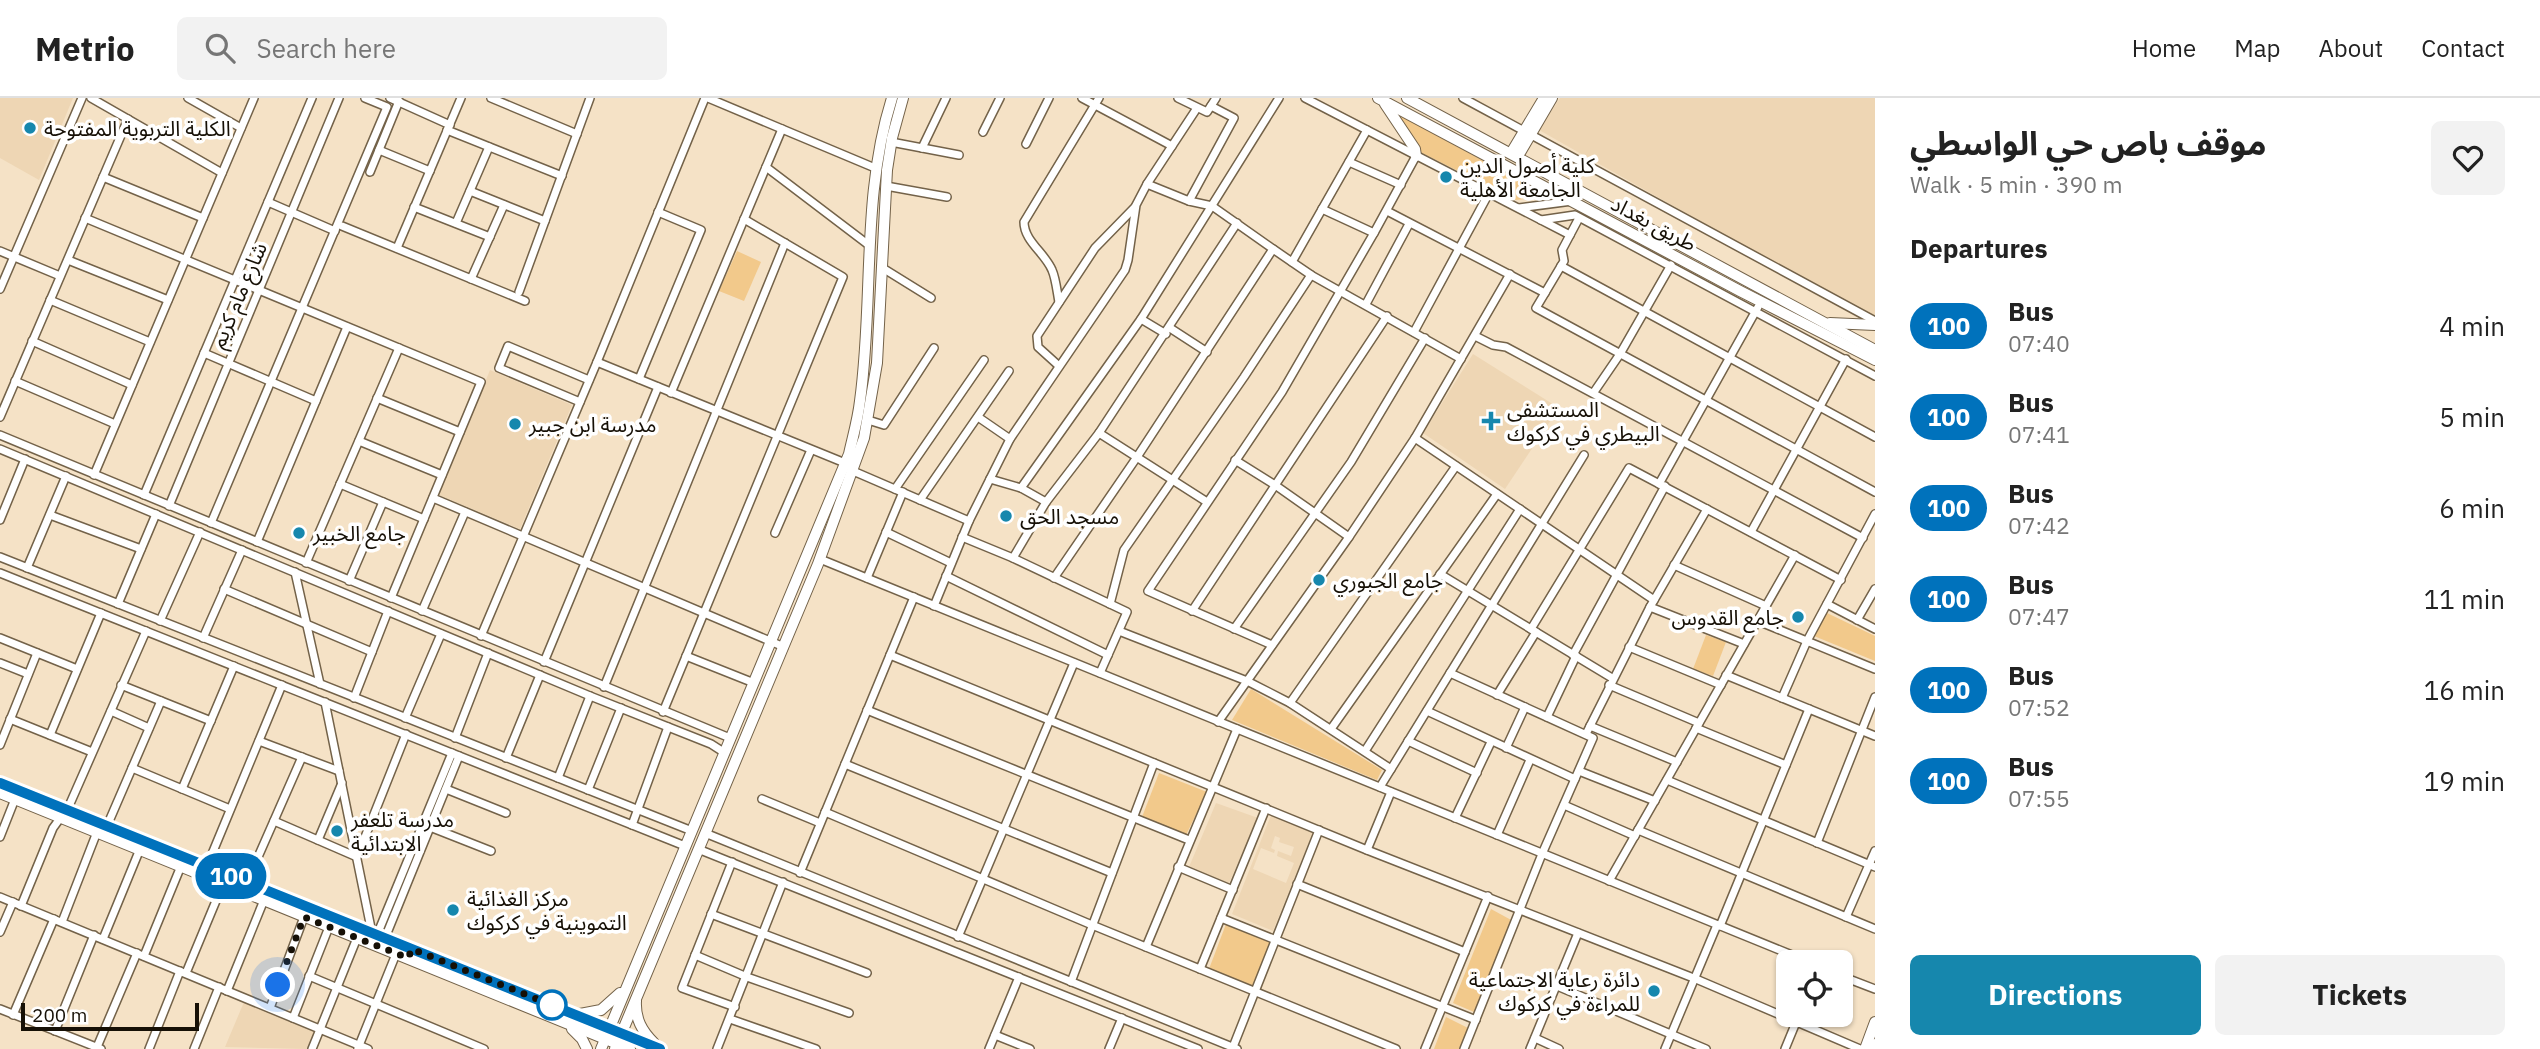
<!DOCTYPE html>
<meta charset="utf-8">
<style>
body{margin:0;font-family:"IBM Plex Sans","Noto Sans Arabic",sans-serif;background:#f2f2f2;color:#222;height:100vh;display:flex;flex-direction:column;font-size:26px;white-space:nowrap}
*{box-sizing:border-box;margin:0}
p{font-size:23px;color:#767676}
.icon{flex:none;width:38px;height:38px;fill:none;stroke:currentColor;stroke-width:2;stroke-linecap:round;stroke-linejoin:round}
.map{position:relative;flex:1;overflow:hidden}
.drawer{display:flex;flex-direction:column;background:#fff;width:665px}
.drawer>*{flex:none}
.badge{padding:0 14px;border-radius:23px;font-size:24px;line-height:46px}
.controls{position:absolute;left:1776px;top:852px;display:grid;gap:14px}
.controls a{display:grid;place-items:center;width:77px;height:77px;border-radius:10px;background:#fff;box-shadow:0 2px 5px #0004;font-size:35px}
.scale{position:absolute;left:21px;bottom:18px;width:178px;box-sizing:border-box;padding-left:7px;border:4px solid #161006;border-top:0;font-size:19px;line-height:24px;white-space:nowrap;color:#161006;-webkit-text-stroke:5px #fff;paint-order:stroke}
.you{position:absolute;width:35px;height:35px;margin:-18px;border:5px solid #fff;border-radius:50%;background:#1a73e8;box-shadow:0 0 0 10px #1a73e833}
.map>.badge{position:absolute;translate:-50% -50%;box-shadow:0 0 0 4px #fff}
h2{padding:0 35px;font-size:26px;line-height:63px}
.round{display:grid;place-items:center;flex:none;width:74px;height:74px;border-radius:10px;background:#f2f2f2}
.headline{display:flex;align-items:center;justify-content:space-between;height:119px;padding:0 35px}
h1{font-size:33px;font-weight:700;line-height:52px}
.action{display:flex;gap:14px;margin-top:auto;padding:14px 35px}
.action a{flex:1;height:80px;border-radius:10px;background:#1687ad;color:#fff;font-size:28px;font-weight:700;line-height:80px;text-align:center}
.action a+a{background:#f2f2f2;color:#222}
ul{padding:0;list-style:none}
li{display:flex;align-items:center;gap:21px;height:91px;padding:0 35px}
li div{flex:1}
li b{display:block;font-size:26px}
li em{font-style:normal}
li .badge{min-width:77px;font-weight:700;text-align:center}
header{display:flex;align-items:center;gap:42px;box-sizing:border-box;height:98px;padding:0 35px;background:#fff;border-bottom:2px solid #e0e0e0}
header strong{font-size:33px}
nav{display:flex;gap:38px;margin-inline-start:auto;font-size:24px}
.search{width:490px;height:63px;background:#f2f2f2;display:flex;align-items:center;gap:18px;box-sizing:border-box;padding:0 24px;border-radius:10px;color:#767676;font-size:26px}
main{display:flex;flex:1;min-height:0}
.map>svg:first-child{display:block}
</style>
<header>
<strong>Metrio</strong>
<div class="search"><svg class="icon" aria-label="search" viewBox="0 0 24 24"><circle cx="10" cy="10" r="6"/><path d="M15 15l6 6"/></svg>Search here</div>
<nav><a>Home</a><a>Map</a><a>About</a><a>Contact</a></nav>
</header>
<main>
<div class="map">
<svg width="1875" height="951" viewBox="0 0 1875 951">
<rect width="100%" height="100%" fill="#f5e2c6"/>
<g fill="#eed6b4" fill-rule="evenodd">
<path d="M0 0H73L39 82 0 60Z"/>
<path d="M1560 0H1875V222L1539 32Z"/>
<path d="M1473 256 1559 310 1505 391 1423 335Z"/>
<path d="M490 272 572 307 520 431 439 397Z"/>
<path d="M1216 705 1258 720 1229 785 1189 769Z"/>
<path d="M1271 717 1313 734 1273 833 1232 816ZM1275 738 1280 740 1279 744 1294 749 1291 758 1278 753 1277 758 1294 765 1286 785 1253 771 1261 750 1274 755 1275 752 1271 750Z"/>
<path d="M244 904 315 931 307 951 225 949Z"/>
</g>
<g fill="#f2c98b">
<path d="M1399 17 1548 98 1516 102 1422 55Z"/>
<path d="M737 153 761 164 744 203 719 193Z"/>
<path d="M1827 515 1875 538V563L1814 538Z"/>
<path d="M1706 537 1726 544 1713 578 1693 571Z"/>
<path d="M1251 591 1382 672 1377 682 1232 622Z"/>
<path d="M1159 675 1207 694 1186 737 1142 719Z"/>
<path d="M1491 811 1513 823 1474 914 1453 905Z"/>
<path d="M1226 826 1272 843 1254 889 1209 871Z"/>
<path d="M1446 919 1470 931 1462 951H1434Z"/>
</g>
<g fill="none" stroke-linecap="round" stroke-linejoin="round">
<defs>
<g id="minor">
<path d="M91 0 222 75"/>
<path d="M188 0 241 30"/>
<path d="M390 0 450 27"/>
<path d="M491 0 577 36"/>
<path d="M708 0 875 70"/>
<path d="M1082 0 1172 48"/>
<path d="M1178 0 1207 14 1216 0"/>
<path d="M1305 0 1570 137"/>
<path d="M1463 0 1875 223"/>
<path d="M447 32 562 78"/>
<path d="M983 34 1000 0"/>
<path d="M891 44 959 57"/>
<path d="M1026 46 1049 0"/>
<path d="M922 50 946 0"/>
<path d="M379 52 430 73"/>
<path d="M1349 64 1401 87"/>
<path d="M766 69 870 148"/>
<path d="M370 74 399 3"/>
<path d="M103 79 203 120"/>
<path d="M886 88 947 99"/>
<path d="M470 93 545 123"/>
<path d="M1189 103 1234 20 1211 8"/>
<path d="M268 104 335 133"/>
<path d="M414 109 490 139"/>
<path d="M1519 110 1572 103"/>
<path d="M1322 111 1374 135"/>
<path d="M1387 113 1545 195"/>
<path d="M85 120 481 284 391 500"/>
<path d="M1579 120 1562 152 1564 163 1536 210 1875 394"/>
<path d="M1541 122 1575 117 1875 278"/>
<path d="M456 125 489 49"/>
<path d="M342 128 525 203"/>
<path d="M397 150 461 0"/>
<path d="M1273 151 1311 177 1461 261"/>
<path d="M0 153 60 178"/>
<path d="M68 162 168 202"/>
<path d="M1292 164 1367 32"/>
<path d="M1561 168 1875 339"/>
<path d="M881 169 931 200"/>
<path d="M471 181 504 107"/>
<path d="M0 191 82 0"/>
<path d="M519 194 590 0"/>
<path d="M50 202 150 244"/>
<path d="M1059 204C1057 194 1056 181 1052 172 1045 155 1024 143 1024 124L1099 0"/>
<path d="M1366 206 1409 126"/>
<path d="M1141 221 1166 236"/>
<path d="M1170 230 1207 254"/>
<path d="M1414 234 1489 95"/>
<path d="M1475 238 1493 247 1506 249 1863 440"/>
<path d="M32 243 132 287"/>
<path d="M204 255 316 303"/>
<path d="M597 264 845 365"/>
<path d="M1059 268 1038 249 1037 238 1095 150 1135 109"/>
<path d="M639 281 701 132 658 114"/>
<path d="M15 283 115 326"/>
<path d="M1594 294 1620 256 1671 167"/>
<path d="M671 295 782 31"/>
<path d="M377 300 460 334"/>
<path d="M580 304 499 270 508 248 589 282"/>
<path d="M0 319 128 21"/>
<path d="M978 319 1010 341"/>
<path d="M868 322 884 327 934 250"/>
<path d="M1099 335 1207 404"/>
<path d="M0 337 730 640"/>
<path d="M1415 340 1654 502"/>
<path d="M359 343 442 377"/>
<path d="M0 351 590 598 711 646 725 655"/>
<path d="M1235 362 1275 387 1349 439"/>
<path d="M853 373 969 423"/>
<path d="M94 377 254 0"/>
<path d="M990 381 1021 390 1046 404"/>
<path d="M340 386 424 421"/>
<path d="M1659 386 1758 209"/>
<path d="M1021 390 1141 221 1279 0"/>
<path d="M895 391 984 262"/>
<path d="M144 397 312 0"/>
<path d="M433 400 784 549"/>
<path d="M920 402 1009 273"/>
<path d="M169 408 339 0"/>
<path d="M50 417 141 451"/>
<path d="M0 422 25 361"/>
<path d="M211 425 387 9 365 0"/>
<path d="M886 434 951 465"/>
<path d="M1751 434 1846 261"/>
<path d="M775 435 811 352"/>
<path d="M962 439 1013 460"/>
<path d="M257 444 347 229"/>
<path d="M0 459 692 733"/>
<path d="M820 461 1809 864"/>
<path d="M306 465 399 250"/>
<path d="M1674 467 1766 508"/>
<path d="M27 470 66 378"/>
<path d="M295 474 320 586"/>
<path d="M0 475 685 748"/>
<path d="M1440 476 1612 580"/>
<path d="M946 478 1108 557"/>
<path d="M867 480 903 394"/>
<path d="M1054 480 1137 359 1273 151 1212 108 1189 103 1147 86"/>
<path d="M349 483 383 404"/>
<path d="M224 491 372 554"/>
<path d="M118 506 156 416"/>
<path d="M1110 506 1124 452 1244 279 1311 177"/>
<path d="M1827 506 1875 531"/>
<path d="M934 508 969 423 1010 341 1125 172 1128 162 1136 107 1147 86 1197 10"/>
<path d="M1650 509 1744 546"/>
<path d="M422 513 465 414"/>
<path d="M1192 513 1387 218"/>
<path d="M1857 522 1875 491"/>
<path d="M160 523 200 434"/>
<path d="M1758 523 1875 571"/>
<path d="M1234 531 1351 364 1425 240"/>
<path d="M1531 531 1629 370 1841 482"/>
<path d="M1119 533 1247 583 1290 605 1391 671"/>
<path d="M481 538 597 264 705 0"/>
<path d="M0 540 77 571"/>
<path d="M203 540 242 452"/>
<path d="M1272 547 1148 493 1282 294 1374 135 1416 58"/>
<path d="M1629 549 1721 587"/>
<path d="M890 557 1367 752 1696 881 1860 951"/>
<path d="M1573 557 1665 388"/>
<path d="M686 558 754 585"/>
<path d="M544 564 658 289"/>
<path d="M0 565 28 576"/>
<path d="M1100 575 1127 514 1013 460 1046 404 1099 335 1237 125"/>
<path d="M1450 575 1593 640 1542 756 1464 951"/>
<path d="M1726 577 1875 638"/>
<path d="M121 587 211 623"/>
<path d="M1609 587 1699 625"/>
<path d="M604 589 785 145"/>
<path d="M1497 597 1536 534"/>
<path d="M354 600 388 513"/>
<path d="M1782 600 1807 543 1875 416"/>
<path d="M325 604 372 835"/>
<path d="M1290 605 1456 368"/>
<path d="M867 612 1189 742"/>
<path d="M111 613 149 630"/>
<path d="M1427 613 1575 681"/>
<path d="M663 614 843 179 744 121"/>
<path d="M1547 619 1576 558"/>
<path d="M405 620 441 536"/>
<path d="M10 621 92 654"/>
<path d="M1218 624 1349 439 1415 340 1510 176"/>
<path d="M1590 628 1677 664"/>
<path d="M1696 630 1786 667"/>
<path d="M1331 631 1497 396"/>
<path d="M1586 636 1650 509 1707 411"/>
<path d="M50 637 101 515"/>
<path d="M455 640 488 555"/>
<path d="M259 643 339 673"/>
<path d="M1408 643 1477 675"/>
<path d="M0 647 37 555"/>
<path d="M1506 650 1525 609"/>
<path d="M1365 653 1520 411"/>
<path d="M506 660 540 577"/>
<path d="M845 666 1112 775"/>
<path d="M132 670 230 711"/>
<path d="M1579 673 1655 703"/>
<path d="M558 680 590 598"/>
<path d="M1667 682 1875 769"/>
<path d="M1380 689 1584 357"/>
<path d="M182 691 234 568"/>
<path d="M446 691 506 715"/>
<path d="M588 692 621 610"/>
<path d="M762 701 820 725"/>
<path d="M1564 707 1635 738"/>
<path d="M825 714 1092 827 1396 951"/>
<path d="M1455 720 1491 644"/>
<path d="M274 723 357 759 406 636"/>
<path d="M632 727 668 629"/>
<path d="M107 728 161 603"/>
<path d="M430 729 491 753"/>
<path d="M1638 732 1875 831"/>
<path d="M705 735 1237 951"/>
<path d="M1497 737 1530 662"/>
<path d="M0 739 15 701"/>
<path d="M318 742 342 685"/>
<path d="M1817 745 1875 599"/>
<path d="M698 751 1198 951"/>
<path d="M1367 752 1391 694"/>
<path d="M732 764 682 890 735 909"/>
<path d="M207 768 282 587"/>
<path d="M1178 769 1233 792"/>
<path d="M800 775 914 499"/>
<path d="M1609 783 1795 457"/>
<path d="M247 784 302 659"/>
<path d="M1297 786 1465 854"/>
<path d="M0 799 368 951"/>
<path d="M21 808 53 730 69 708 146 533"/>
<path d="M711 816 867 875"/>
<path d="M1846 819 1875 753"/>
<path d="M1221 820 1476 922"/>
<path d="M62 824 97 734"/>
<path d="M1720 828 1809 611"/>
<path d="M0 834 13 804"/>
<path d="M377 837 452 655"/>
<path d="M958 839 1074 565"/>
<path d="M385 840 459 658"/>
<path d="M103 841 140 751"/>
<path d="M1146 849 1237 631"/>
<path d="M695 857 747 879 849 915"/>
<path d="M144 858 181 768"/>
<path d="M1200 871 1266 710"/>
<path d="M186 875 223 786"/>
<path d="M309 878 484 951"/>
<path d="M1841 878 1875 891"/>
<path d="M1071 884 1154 665"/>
<path d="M1557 888 1706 951"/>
<path d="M227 893 264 802"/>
<path d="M270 910 304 819"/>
<path d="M0 911 101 951"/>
<path d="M13 917 54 821"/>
<path d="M293 920 329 829"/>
<path d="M730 921 816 951"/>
<path d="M55 933 94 837"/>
<path d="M995 937 1030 951"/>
<path d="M1535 940 1559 951"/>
<path d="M97 949 137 855"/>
<path d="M1233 949 1319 732"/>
<path d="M358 950 396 856"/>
<path d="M149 951 180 873"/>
<path d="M194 951 219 889"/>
<path d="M312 951 357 840"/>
<path d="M717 951 783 784"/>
<path d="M989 951 1019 879"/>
<path d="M1109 951 1122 920"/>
<path d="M1425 951 1488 798"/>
<path d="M1530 951 1578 835"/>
<path d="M1665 951 1717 827"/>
<path d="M1785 951 1799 917"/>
</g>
<g id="major">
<path d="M1378 0 1740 193 1875 262"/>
<path d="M1407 0 1875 252"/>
<path d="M1385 6 1415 51 1416 58"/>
<path d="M1511 55 1544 0"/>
<path d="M1518 58 1552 0"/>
<path d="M1830 225 1875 227"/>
<path d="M0 685 661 951"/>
<path d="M0 695 630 951"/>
<path d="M636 903C635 921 642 933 654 945"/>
<path d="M580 916 601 912 620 895"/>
<path d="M572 931 582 941 587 951"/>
<path d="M601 951 849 356C853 338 858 321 860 303 874 202 861 98 892 0"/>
<path d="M615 951 818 466 864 340 877 265 887 72 892 40 903 0"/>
<path d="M1865 951 1875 924"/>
<path d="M1873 951 1875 946"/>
</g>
</defs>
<use href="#minor" stroke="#736249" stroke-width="10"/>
<use href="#major" stroke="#736249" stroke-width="12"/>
<use href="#minor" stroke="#fff" stroke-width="7"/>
<use href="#major" stroke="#fff" stroke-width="10"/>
</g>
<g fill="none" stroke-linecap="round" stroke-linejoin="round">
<defs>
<path id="line" d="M0 685 660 951"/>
</defs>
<use href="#line" stroke="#fff" stroke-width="16"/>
<use href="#line" stroke="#0072bc" stroke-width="10"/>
<path stroke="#161006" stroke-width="7" stroke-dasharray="0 12.6" d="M278 887 304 819 408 860 412 851 552 907"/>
</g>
<g fill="#1687ad" stroke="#fff" stroke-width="2.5">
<circle cx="30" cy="30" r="7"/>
<circle cx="1446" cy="79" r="7"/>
<path d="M1487.5 312.5h7v7h7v7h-7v7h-7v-7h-7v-7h7z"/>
<circle cx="515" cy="326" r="7"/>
<circle cx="1006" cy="418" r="7"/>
<circle cx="299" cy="435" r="7"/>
<circle cx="1319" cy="482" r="7"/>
<circle cx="1798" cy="519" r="7"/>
<circle cx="337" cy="733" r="7"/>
<circle cx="453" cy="812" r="7"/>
<circle cx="1654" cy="893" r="7"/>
</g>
<circle fill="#fff" stroke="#0072bc" stroke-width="3.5" cx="552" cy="907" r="14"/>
<g text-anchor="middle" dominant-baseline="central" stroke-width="7" stroke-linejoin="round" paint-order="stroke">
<g font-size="21" fill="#161006" stroke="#fff" text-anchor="start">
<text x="44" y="30">الكلية التربوية المفتوحة</text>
<text x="1460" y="67">كلية أصول الدين<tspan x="1460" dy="24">الجامعة الأهلية</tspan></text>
<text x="1507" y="311">المستشفى<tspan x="1507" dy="24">البيطري في كركوك</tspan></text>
<text x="529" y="326">مدرسة ابن جبير</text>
<text x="1020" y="418">مسجد الحق</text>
<text x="313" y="435">جامع الخبير</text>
<text x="1333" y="482">جامع الجبوري</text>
<text x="1784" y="519" text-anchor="end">جامع القدوس</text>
<text x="351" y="721">مدرسة تلعفر<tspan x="351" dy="24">الابتدائية</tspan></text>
<text x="467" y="800">مركز الغذائية<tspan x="467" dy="24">التموينية في كركوك</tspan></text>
<text x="1640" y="881" text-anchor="end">دائرة رعاية الاجتماعية<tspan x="1640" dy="24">للمراءة في كركوك</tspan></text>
</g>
<g font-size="21" fill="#161006" stroke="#fff">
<text transform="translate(1654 125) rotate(28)">طريق بغداد</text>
<text transform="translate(238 197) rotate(-67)">شارع مام كريم</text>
</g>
</g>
</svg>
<div class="controls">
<a><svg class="icon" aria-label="locate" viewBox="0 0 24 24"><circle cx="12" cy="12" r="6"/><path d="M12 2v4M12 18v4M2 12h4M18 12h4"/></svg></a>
</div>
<div class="scale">200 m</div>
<div class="you" style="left:278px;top:887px"></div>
<b class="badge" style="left:231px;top:778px;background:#0072bc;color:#fff">100</b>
</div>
<section class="drawer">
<div class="headline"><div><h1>موقف باص حي الواسطي</h1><p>Walk · 5 min · 390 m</p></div><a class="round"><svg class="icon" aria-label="heart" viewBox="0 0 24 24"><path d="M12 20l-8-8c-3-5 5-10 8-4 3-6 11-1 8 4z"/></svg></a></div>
<h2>Departures</h2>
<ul>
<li><span class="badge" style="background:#0072bc;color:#fff">100</span><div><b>Bus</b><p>07:40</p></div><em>4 min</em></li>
<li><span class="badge" style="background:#0072bc;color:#fff">100</span><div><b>Bus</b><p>07:41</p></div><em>5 min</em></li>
<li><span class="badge" style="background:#0072bc;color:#fff">100</span><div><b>Bus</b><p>07:42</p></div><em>6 min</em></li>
<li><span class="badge" style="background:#0072bc;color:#fff">100</span><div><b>Bus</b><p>07:47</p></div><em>11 min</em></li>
<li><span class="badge" style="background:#0072bc;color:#fff">100</span><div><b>Bus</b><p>07:52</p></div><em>16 min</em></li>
<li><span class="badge" style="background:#0072bc;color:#fff">100</span><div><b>Bus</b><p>07:55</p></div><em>19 min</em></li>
</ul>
<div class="action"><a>Directions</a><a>Tickets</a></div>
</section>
</main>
